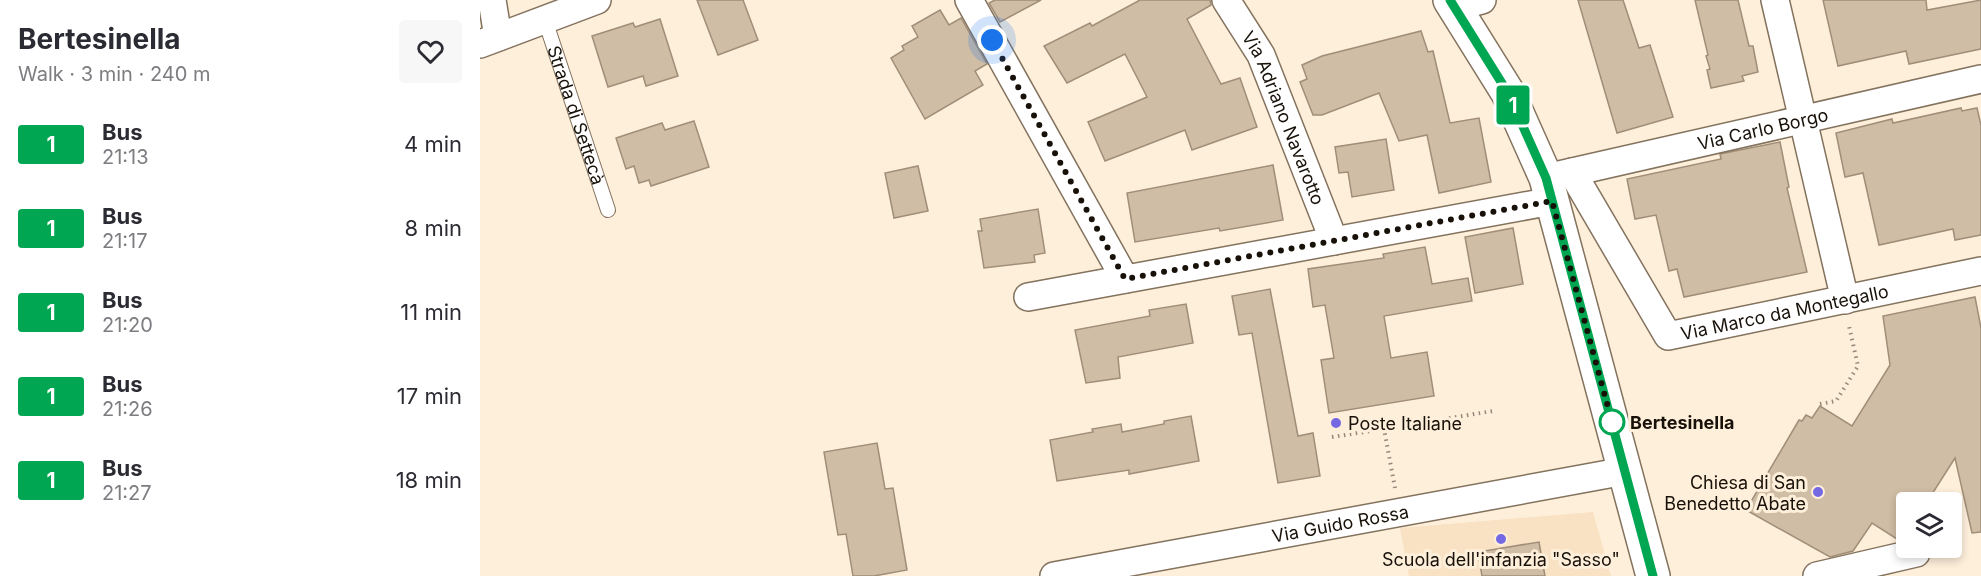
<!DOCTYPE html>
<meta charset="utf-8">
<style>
body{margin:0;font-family:Inter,sans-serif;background:#f7f7f7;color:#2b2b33;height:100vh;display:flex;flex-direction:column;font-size:22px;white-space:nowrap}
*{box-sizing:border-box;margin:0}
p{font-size:20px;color:#7c7c81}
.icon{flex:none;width:33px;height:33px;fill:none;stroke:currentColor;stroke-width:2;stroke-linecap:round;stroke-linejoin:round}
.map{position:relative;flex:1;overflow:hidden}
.side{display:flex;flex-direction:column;background:#fff;width:480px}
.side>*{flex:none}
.badge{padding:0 12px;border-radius:4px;font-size:21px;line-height:39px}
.tools{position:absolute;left:1416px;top:492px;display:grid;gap:12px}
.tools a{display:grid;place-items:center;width:66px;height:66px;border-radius:6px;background:#fff;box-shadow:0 3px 9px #0003;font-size:30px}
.you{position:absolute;width:30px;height:30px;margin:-15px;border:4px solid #fff;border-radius:50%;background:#1a73e8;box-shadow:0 0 0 9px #1a73e833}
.map>.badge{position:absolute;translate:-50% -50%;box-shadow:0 0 0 3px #fff}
.round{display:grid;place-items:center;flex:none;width:63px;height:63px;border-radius:6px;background:#f7f7f7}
.head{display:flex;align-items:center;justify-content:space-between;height:102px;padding:0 18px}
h1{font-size:28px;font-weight:700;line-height:45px}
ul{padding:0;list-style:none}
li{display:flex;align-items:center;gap:18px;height:84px;padding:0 18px}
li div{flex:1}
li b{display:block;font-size:22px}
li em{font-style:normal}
li .badge{min-width:66px;font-weight:700;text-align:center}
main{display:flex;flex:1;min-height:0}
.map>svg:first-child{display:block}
</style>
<main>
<section class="side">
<div class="head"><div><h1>Bertesinella</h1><p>Walk · 3 min · 240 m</p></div><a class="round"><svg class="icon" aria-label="heart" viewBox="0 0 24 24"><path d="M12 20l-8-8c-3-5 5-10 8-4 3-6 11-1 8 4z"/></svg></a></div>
<ul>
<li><span class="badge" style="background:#00a651;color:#fff">1</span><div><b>Bus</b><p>21:13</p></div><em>4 min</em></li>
<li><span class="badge" style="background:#00a651;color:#fff">1</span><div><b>Bus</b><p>21:17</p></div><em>8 min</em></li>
<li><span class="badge" style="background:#00a651;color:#fff">1</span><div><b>Bus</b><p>21:20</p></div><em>11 min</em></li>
<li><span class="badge" style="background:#00a651;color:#fff">1</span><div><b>Bus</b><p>21:26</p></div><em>17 min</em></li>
<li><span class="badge" style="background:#00a651;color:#fff">1</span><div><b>Bus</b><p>21:27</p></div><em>18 min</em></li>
</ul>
</section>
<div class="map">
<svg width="1501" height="576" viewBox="0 0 1501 576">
<rect width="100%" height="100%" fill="#feefdb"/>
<path fill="#f9e1c3" d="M1113 512 1131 576H929L920 528Z"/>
<g fill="#cfbda5" stroke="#a08e78" stroke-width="1.5">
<path d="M217 0H263L278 40 238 55Z"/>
<path d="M515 0H561L520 22 509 3Z"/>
<path d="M660 0H730L731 5 707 19 741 84 760 78 777 127 712 150 705 130 625 161 608 122 667 97 645 54 587 83 564 46 610 23 612 26Z"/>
<path d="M1098 0H1143L1159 48 1170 45 1193 117 1137 133Z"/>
<path d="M1215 0H1258L1269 46H1273L1278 72 1262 76 1264 81 1231 88 1227 70 1230 69 1226 56 1228 55Z"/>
<path d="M1343 0H1446L1447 10 1501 0V49L1429 64 1426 51 1358 66Z"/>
<path d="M460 10 469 25 481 18 507 64 495 71 503 85 445 119 411 58 424 50 422 46 438 37 432 26Z"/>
<path d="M180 19 198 76 166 86 163 76 128 87 112 36 153 23 155 27Z"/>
<path d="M941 31 948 52 953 51 970 123 999 118 1011 182 959 193 947 135 919 141 899 93 842 115H833L820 82 827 79 822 65 842 56Z"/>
<path d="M1481 108 1482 111 1497 108 1501 125V235L1475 240 1473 229 1399 245 1383 173 1365 177 1356 133 1412 119 1413 123Z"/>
<path d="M214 121 229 167 171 186 169 180 159 183 154 166 146 169 136 138 182 123 185 130Z"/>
<path d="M906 139 914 190 872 197 868 172 859 173 855 147Z"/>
<path d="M1300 142 1309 187 1307 188 1327 272 1204 297 1197 269 1189 271 1176 215 1155 219 1147 179 1241 159 1240 154Z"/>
<path d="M793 165 803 220 740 231 739 228 655 242 647 193Z"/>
<path d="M438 166 448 211 414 218 405 173Z"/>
<path d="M558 209 565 253 554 255 555 262 504 268 498 231H502L500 219Z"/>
<path d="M1033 228 1043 284 995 293 985 237Z"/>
<path d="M945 247 952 284 988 278 992 301 904 316 911 358 947 352 954 396 849 413 841 360 854 358 845 305 833 307 828 269 904 258 903 254Z"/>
<path d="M790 289 818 436 833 433 840 476 798 483 772 333 759 335 752 296Z"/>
<path d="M1495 297 1501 328V532L1492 533 1475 458 1447 502H1426V539L1420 541 1392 523 1373 551 1350 557 1266 510 1319 420 1322 421 1326 415 1332 418 1340 406 1372 426 1410 365 1403 316Z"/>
<path d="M706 304 713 343 638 357 640 378 606 383 595 330 670 316 669 310Z"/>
<path d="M711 416 719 461 649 474V470L577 481 570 440 613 432 612 429 641 424 642 432 684 424V421Z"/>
<path d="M397 443 405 489 413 488 427 570 394 576H373L366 534 358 535 344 452Z"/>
<path d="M1059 542 1065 576H1002L998 552Z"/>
</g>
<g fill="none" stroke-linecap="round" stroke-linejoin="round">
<defs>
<g id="service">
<path id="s1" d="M65 20 128 210"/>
</g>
<g id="minor">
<path d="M12 0 18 37"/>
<path d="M489 0 645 279"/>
<path id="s2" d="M746 0 781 55 854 241"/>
<path d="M1295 0 1365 300"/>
<path d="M975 7 1002 0"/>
<path d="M0 44 117 0"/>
<path id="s3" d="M1092 172 1188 336 1501 271"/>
<path id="s4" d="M1075 176 1501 79"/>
<path d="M548 297 1072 201"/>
<path id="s5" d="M574 576 1145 471"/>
<path d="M1337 576 1436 553"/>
</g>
<path id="secondary" d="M970 0 1028 93 1066 178 1173 576"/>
</defs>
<use href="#service" stroke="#83725d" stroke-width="16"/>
<use href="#minor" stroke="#83725d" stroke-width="30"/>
<use href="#secondary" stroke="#83725d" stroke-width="36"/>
<g stroke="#95897b" stroke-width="4" stroke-dasharray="1.5 4.5" stroke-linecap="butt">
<path d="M1340 404 1356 401 1378 366 1369 326"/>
<path d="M852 437 904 429"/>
<path d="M915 488 904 429 1013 411"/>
</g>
<use href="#service" stroke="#fff" stroke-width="14"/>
<use href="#minor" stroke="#fff" stroke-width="27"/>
<use href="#secondary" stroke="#fff" stroke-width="33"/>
</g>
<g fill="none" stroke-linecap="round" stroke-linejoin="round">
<defs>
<path id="line" d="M970 0 1028 93 1066 178 1173 576"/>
</defs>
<use href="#line" stroke="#fff" stroke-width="14"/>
<use href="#line" stroke="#00a651" stroke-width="9"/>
<path stroke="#181109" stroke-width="6" stroke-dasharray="0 10.8" d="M512 40 645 279 1072 201 1132 422"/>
</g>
<circle fill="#fff" stroke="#00a651" stroke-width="3" cx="1132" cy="422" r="12"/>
<g fill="#7468e3" stroke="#feefdb" stroke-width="2">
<circle cx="856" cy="423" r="6"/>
<circle cx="1338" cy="492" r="6"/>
<circle cx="1021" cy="539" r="6"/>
</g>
<g text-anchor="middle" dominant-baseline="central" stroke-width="6" stroke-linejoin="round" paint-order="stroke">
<g font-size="18" fill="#181109" stroke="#feefdb">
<text stroke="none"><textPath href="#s1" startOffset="100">Strada di Settecà</textPath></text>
<text stroke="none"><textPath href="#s2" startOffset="132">Via Adriano Navarotto</textPath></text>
<text stroke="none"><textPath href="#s4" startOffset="213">Via Carlo Borgo</textPath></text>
<text stroke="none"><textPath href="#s3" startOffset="309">Via Marco da Montegallo</textPath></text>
<text stroke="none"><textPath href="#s5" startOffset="291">Via Guido Rossa</textPath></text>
</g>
<g font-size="18" font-weight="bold" fill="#181109" stroke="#feefdb" text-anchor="start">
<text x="1150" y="422">Bertesinella</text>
</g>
<g font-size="18" fill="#181109" stroke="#feefdb" text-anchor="start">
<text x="868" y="423">Poste Italiane</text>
<text x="1326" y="482" text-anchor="end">Chiesa di San<tspan x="1326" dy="21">Benedetto Abate</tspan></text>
<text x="1021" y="559" text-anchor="middle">Scuola dell'infanzia "Sasso"</text>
</g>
</g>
</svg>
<div class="tools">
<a><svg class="icon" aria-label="layers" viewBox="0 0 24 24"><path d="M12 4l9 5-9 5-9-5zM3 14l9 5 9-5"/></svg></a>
</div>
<div class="you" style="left:512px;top:40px"></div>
<b class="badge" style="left:1033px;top:105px;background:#00a651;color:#fff">1</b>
</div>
</main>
